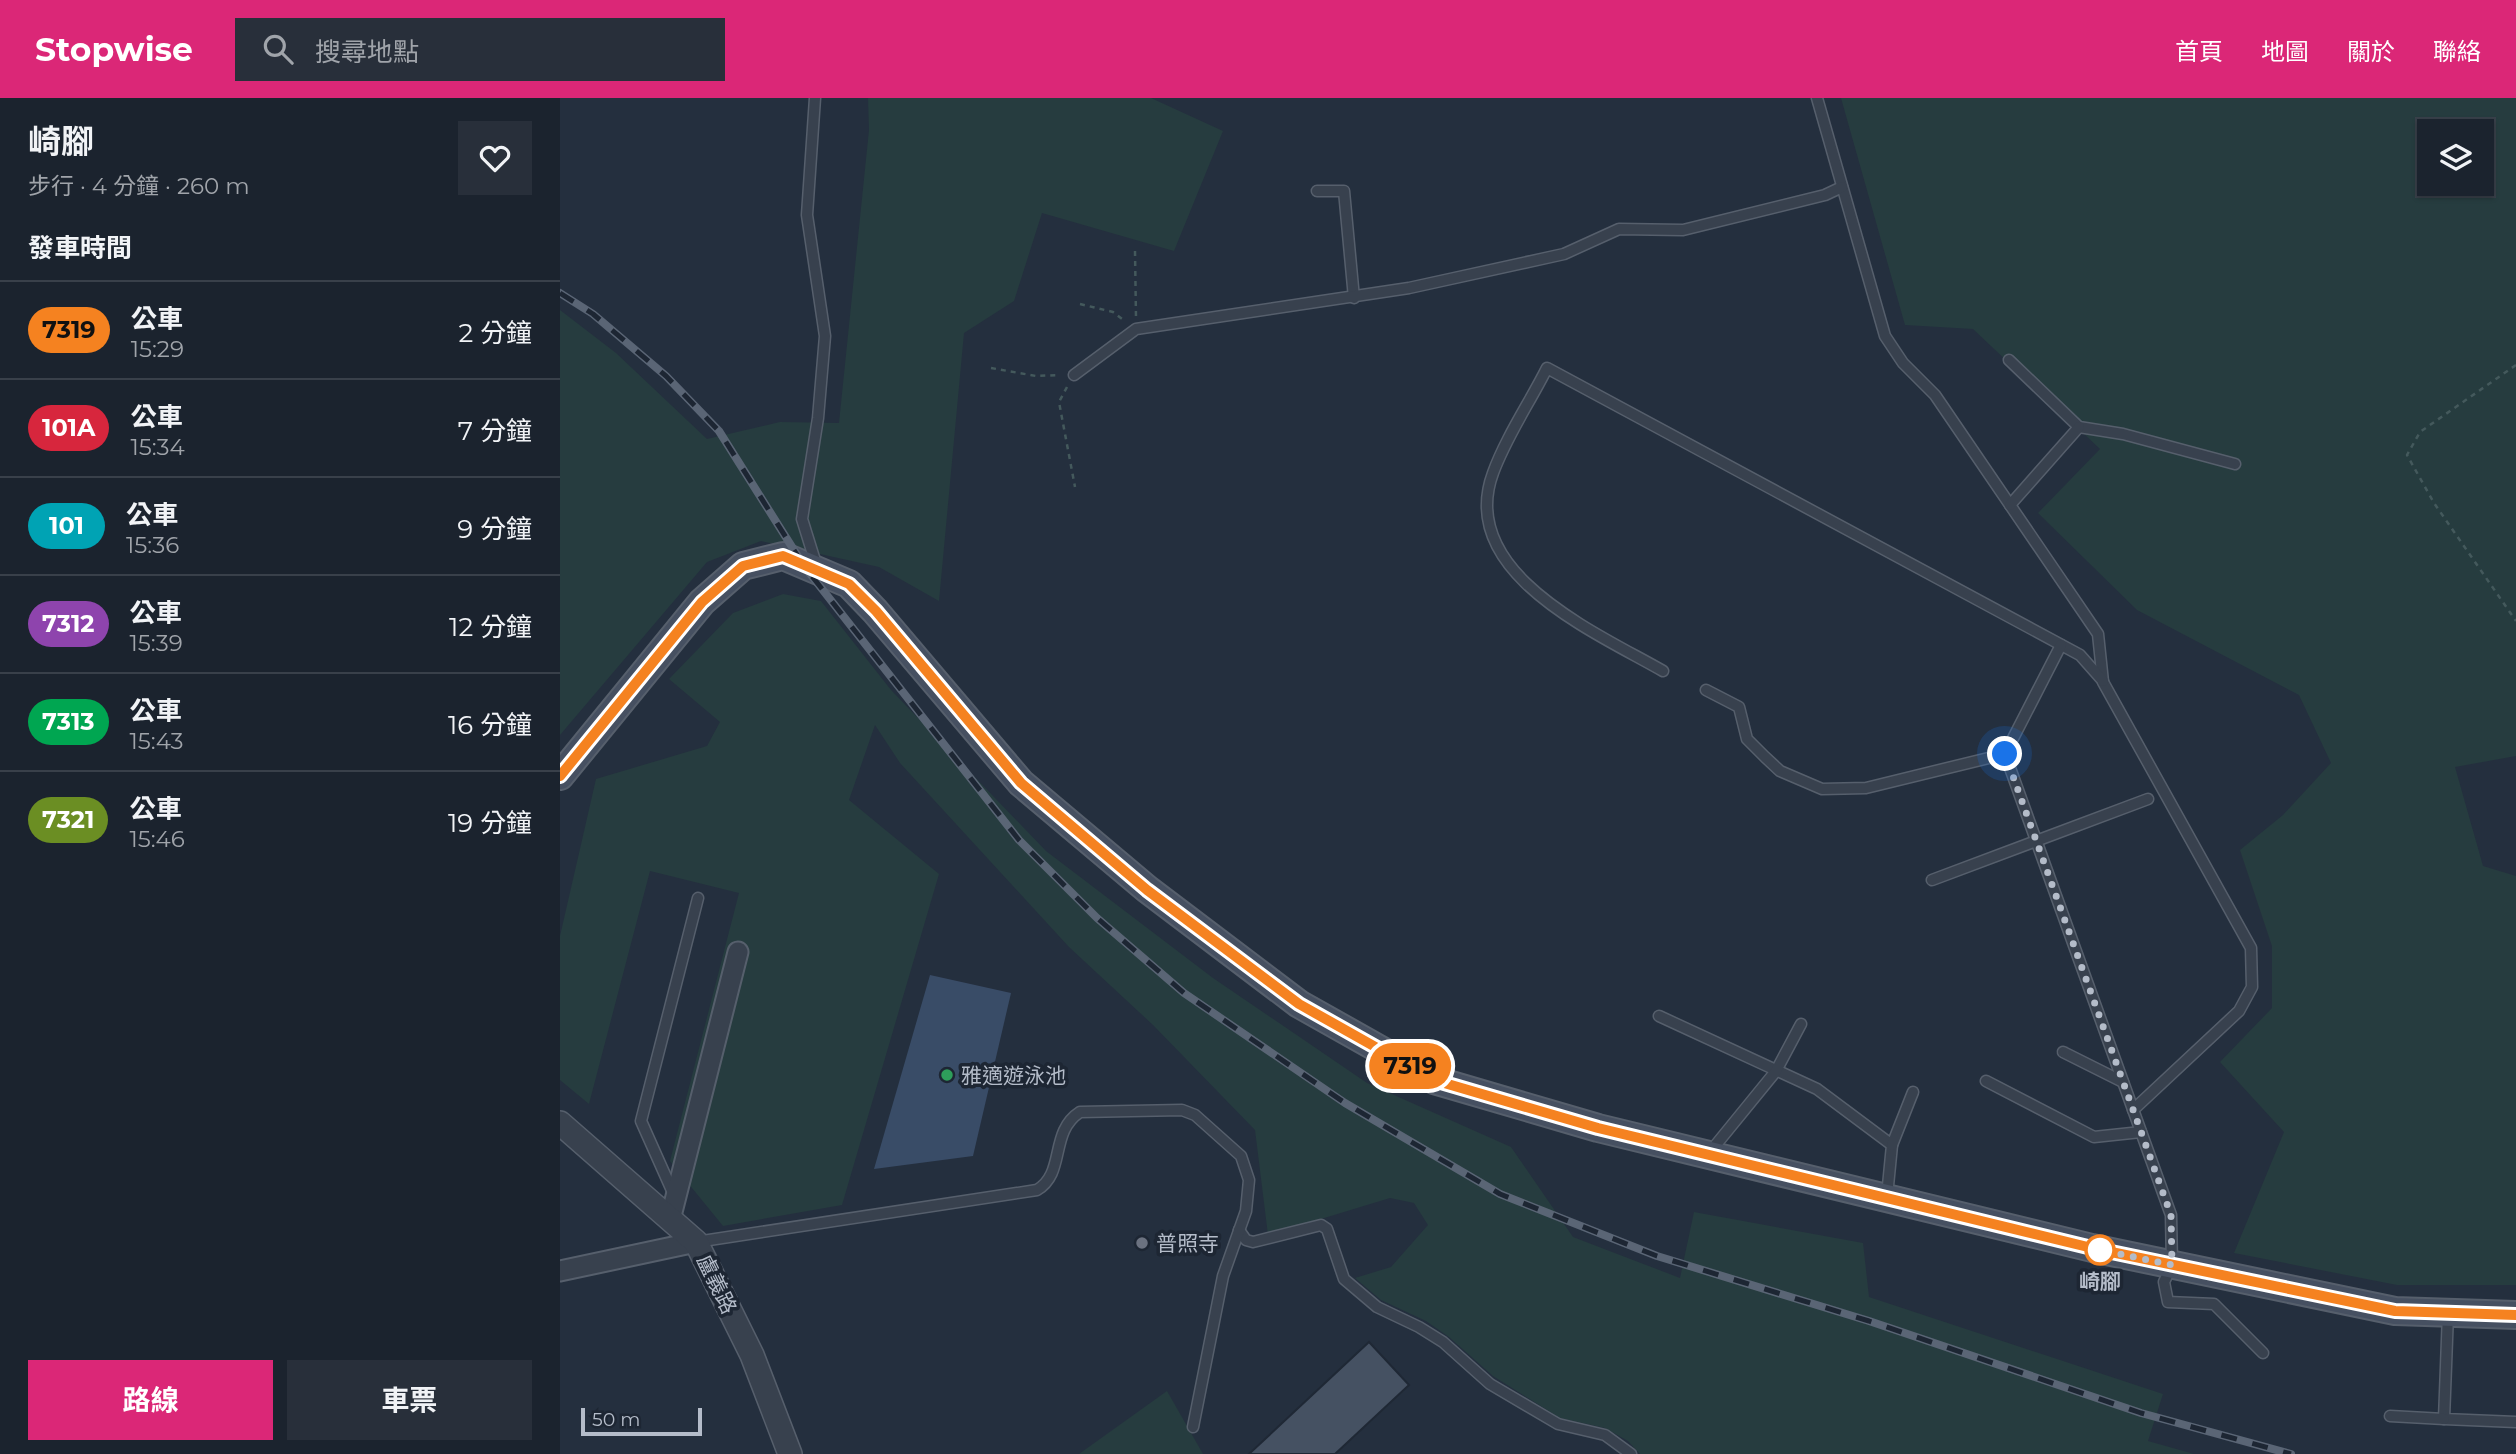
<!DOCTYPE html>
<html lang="zh-TW">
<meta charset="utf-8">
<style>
body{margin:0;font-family:Montserrat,"Noto Sans TC",sans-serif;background:#282f3a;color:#f1f3f6;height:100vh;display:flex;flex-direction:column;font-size:26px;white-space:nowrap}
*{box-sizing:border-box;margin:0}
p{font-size:23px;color:#a0a4aa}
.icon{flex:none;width:38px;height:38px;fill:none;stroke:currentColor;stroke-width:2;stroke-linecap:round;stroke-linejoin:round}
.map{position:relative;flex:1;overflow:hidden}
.sheet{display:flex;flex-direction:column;background:#1b232e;width:560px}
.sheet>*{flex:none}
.badge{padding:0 14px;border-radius:23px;font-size:24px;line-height:46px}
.fabs{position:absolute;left:1857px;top:21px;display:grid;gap:14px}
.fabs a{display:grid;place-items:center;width:77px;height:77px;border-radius:0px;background:#1b232e;box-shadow:0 2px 5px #0004,0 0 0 2px #39404a;font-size:35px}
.scale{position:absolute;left:21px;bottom:18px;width:121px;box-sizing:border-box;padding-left:7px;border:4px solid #b4bcc9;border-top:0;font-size:19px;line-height:24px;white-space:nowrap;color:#b4bcc9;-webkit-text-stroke:5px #1d2633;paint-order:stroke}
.you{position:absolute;width:35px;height:35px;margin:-18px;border:5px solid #fff;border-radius:50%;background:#1a73e8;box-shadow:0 0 0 10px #1a73e833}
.map>.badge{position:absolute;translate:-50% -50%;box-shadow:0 0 0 4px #fff}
h2{padding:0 28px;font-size:26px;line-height:63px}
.round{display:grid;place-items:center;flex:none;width:74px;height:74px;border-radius:0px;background:#282f3a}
.summary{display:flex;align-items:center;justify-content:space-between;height:119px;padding:0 28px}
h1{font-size:33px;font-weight:700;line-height:52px}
.cta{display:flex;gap:14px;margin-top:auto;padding:14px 28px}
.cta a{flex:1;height:80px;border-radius:0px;background:#db2777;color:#fff;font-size:28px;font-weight:700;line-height:80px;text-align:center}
.cta a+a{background:#282f3a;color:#f1f3f6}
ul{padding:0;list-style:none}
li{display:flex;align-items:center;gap:21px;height:98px;padding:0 28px;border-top:2px solid #39404a}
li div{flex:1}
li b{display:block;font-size:26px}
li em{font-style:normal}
li .badge{min-width:77px;font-weight:700;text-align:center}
header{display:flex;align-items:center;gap:42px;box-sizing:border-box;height:98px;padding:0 35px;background:#db2777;color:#fff}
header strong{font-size:33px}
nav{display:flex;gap:38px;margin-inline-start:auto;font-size:24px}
.search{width:490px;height:63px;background:#282f3a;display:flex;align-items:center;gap:18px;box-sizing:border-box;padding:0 24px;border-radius:0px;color:#a0a4aa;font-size:26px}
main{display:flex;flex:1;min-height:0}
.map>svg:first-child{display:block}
</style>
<header>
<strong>Stopwise</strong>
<div class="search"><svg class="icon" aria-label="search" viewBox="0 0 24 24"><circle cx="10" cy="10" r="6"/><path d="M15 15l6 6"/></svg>搜尋地點</div>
<nav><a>首頁</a><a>地圖</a><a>關於</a><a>聯絡</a></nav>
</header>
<main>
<section class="sheet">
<div class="summary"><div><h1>崎腳</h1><p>步行 · 4 分鐘 · 260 m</p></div><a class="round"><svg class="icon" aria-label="heart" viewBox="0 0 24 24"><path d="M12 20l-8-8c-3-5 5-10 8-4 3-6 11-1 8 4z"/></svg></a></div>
<h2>發車時間</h2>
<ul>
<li><span class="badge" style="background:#f58220;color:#111">7319</span><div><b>公車</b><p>15:29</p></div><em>2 分鐘</em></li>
<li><span class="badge" style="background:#d7263d;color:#fff">101A</span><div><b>公車</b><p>15:34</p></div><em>7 分鐘</em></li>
<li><span class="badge" style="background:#00a3b4;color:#fff">101</span><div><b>公車</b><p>15:36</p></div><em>9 分鐘</em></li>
<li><span class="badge" style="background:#8e44ad;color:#fff">7312</span><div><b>公車</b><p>15:39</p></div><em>12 分鐘</em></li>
<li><span class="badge" style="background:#00a651;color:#fff">7313</span><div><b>公車</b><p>15:43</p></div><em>16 分鐘</em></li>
<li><span class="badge" style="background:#6b8e23;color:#fff">7321</span><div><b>公車</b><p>15:46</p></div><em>19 分鐘</em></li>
</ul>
<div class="cta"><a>路線</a><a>車票</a></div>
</section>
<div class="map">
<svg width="1956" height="1356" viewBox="0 0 1956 1356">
<rect width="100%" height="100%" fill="#242f3e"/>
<g fill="#263c3f" fill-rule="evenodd">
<path d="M308 0H591L663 33 614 153 482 115 454 203 404 235 379 503 319 469 201 443 147 464 0 637V212L56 255 147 341 220 324 279 325 309 32Z"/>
<path d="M1281 0H1956V658L1895 669 1923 768 1956 778V1187H1837L1674 1155 1724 1034 1660 964 1712 910V848L1680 752 1723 717 1771 665 1739 597 1577 512 1478 415 1540 351 1413 231 1345 227ZM1869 33H1922V86H1869Z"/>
<path d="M223 496 261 503 331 592 486 753 653 880 807 985 951 1049 1013 1139 1120 1180 1134 1114 1303 1145 1309 1199 1603 1296 1588 1343 1634 1356H1080L1068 1343 1045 1330 1000 1320 933 1278 889 1239 866 1223 821 1202 795 1180 831 1169 868 1127 854 1105 830 1100 708 1137 695 1032 593 927 509 849 340 665 315 627 289 702 379 776 282 1107 163 1128 110 1063 179 795 90 773 29 1006 0 982V838L36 681 147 648 160 624 109 581 173 515Z"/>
<path d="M607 1293 643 1356H519Z"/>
</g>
<path fill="#394c67" d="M370 877 451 895 413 1058 314 1071Z"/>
<path fill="#455162" stroke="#1f2835" stroke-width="2" d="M809 1244 849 1287 775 1356H689Z"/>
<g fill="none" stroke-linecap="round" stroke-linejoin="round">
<defs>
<g id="service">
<path d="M255 0 247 117 265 238 258 320 242 421 256 466"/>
<path d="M1257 0 1325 238 1343 265 1375 297 1538 536 1543 584 1691 850 1692 889 1679 913 1573 1012"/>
<path d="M757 93H784L794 200"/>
<path d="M1449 262 1519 329 1563 336 1675 366"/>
<path d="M514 277 576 231 849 190 1004 156 1059 131 1123 132 1265 97 1282 89"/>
<path d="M1450 407 1519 329"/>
<path d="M1103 573C1037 535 896 475 933 375 946 339 970 304 987 270L1520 557 1543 583"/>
<path d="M1146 592 1179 609 1187 641 1205 659 1220 673 1262 691 1306 690 1445 656 1501 547"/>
<path d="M1445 656 1611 1117 1612 1167 1604 1184 1608 1204 1654 1206 1703 1255"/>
<path d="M1372 782 1588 701"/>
<path d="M1099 918 1257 991 1332 1047 1327 1098"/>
<path d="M1503 954 1563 984"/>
<path d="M1426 983 1534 1039 1581 1034"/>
<path d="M1332 1047 1353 994"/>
<path d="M1150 1054 1216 973 1241 926"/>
<path d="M114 1097 81 1023 138 800"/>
<path d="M679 1132 686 1142 693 1144 761 1127 767 1131 784 1181 817 1209 859 1229 883 1244 930 1286 998 1326 1045 1337 1071 1356"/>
<path d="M136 1144 477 1092C506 1075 489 1034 520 1014L622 1012 635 1017 681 1058 689 1082 686 1113 663 1178 633 1329"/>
<path d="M1888 1215 1884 1321 1956 1324"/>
<path d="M1830 1318 1884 1321"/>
</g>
<g id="minor">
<path d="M110 1122 178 854"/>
<path d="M0 1173 136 1144"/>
</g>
<path id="tertiary" d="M0 1025 136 1144 192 1257 230 1356"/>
<path id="secondary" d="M0 678 142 504 183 468 223 458 289 486 315 513 461 685 587 791 739 906 874 982 1038 1030 1532 1150 1835 1213 1956 1217"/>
</defs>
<use href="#service" stroke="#565f6c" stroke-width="13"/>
<use href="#minor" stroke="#565f6c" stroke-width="23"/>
<use href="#tertiary" stroke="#565f6c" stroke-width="26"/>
<use href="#secondary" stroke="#565f6c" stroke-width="30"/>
<g stroke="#44595c" stroke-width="2.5" stroke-dasharray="5 5" stroke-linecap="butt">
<path d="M575 153 576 220"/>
<path d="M520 206 553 214 565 223"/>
<path d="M1956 267 1860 334 1847 357 1874 405 1956 523"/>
<path d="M431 270 476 278 500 277"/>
<path d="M507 289 499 304 515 389"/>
</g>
<use href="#service" stroke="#38414e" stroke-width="10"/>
<use href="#minor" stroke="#38414e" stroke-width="19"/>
<use href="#tertiary" stroke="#38414e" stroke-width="23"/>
<use href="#secondary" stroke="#465061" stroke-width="26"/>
<defs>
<path id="rail" d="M0 195 33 216 106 278 159 333 244 468 459 742 537 820 624 895 785 1005 940 1096 1097 1158 1309 1223 1581 1315 1731 1356"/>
</defs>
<use href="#rail" stroke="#5a6575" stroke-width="8"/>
<use href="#rail" stroke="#1d2633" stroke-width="5" stroke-dasharray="16" stroke-linecap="butt"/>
</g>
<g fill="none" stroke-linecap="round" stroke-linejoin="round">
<defs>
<path id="line" d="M0 678 142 504 183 468 223 458 289 486 316 513 461 685 587 792 739 906 874 982 1038 1030 1532 1150 1835 1213 1956 1217"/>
</defs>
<use href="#line" stroke="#fff" stroke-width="16"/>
<use href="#line" stroke="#f58220" stroke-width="10"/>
<path stroke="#b4bcc9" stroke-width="7" stroke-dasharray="0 12.6" d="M1445 656 1611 1117 1612 1167 1532 1150 1540 1152"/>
</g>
<circle fill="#2e9e5b" stroke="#1d2633" stroke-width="2.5" cx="387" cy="977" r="7"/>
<circle fill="#6b7280" stroke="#1d2633" stroke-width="2.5" cx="582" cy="1145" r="7"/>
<circle fill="#fff" stroke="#f58220" stroke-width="3.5" cx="1540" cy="1152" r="14"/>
<g text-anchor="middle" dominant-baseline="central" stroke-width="7" stroke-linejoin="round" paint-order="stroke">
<g font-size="21" fill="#b4bcc9" stroke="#1d2633" text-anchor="start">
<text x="401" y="977">雅適遊泳池</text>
<text x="596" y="1145">普照寺</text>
</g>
<g font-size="21" font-weight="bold" fill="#b4bcc9" stroke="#1d2633">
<text x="1540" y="1183">崎腳</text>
</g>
<g font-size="21" fill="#b4bcc9" stroke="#1d2633">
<text transform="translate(157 1186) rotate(64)">盧義路</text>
</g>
</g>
</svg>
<div class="fabs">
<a><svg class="icon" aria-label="layers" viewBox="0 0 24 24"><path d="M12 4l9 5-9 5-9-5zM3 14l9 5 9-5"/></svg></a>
</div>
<div class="scale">50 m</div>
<div class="you" style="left:1445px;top:656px"></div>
<b class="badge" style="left:850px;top:968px;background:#f58220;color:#111">7319</b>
</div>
</main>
